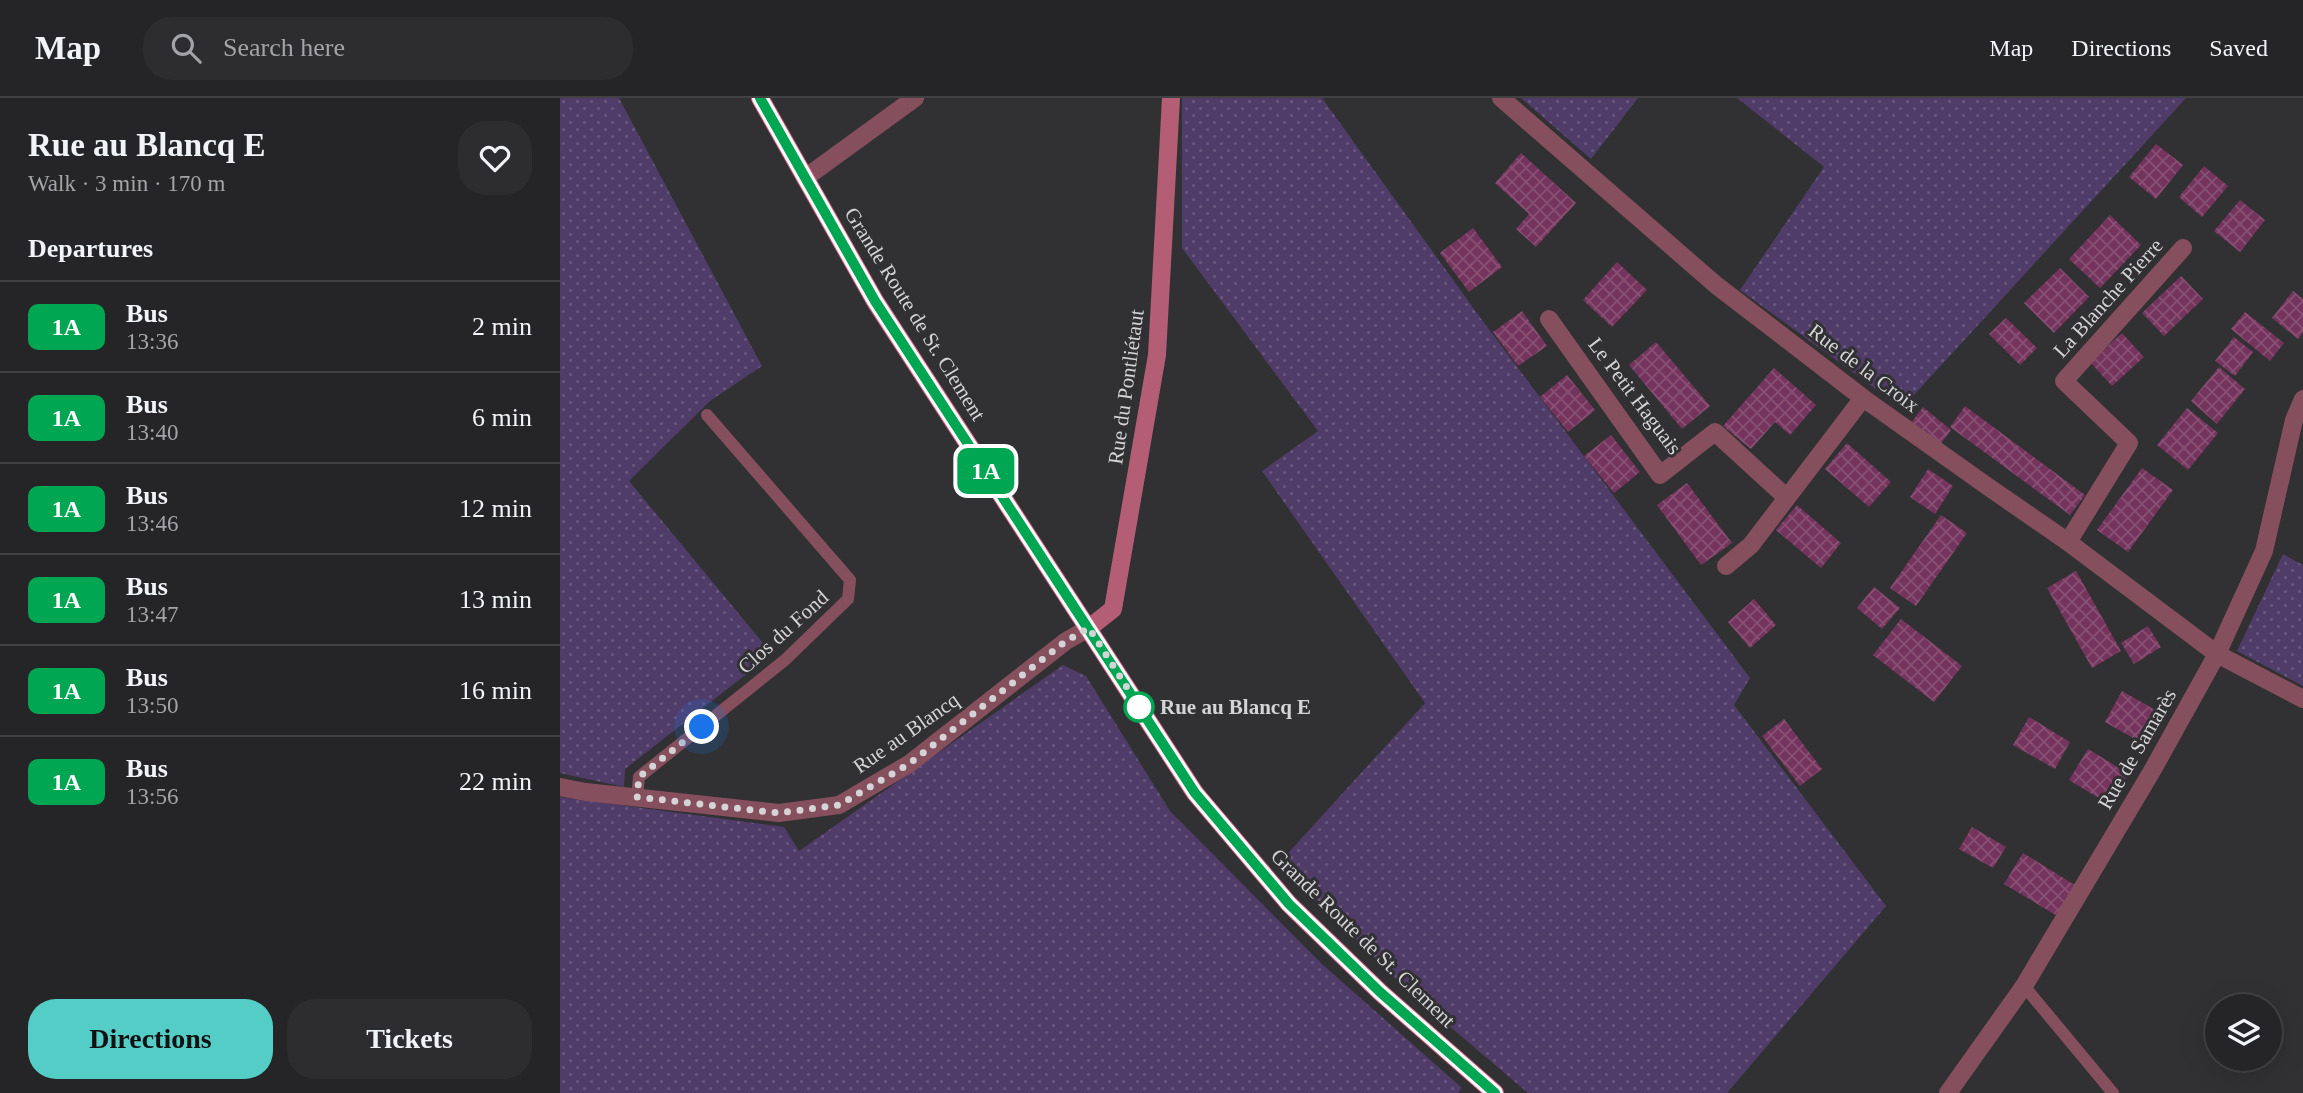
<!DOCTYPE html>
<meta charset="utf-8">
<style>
body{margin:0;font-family:"Times New Roman",serif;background:#2d2c2e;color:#f1f3f6;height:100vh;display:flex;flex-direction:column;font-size:26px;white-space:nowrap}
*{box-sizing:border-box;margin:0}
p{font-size:23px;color:#a3a4a7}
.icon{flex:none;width:38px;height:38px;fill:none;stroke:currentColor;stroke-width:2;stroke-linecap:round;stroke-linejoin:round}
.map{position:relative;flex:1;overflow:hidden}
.details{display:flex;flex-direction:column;background:#252426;width:560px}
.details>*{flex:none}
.badge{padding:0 14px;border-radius:10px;font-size:24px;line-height:46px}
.tools{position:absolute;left:1645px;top:896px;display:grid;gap:14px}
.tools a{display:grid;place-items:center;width:77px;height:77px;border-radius:50%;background:#252426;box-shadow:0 7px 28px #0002,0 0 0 2px #424143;font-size:35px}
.you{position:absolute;width:35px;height:35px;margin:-18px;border:5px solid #fff;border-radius:50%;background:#1a73e8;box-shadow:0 0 0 10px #1a73e833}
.map>.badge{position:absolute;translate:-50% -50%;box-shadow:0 0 0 4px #fff}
h2{padding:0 28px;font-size:26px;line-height:63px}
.round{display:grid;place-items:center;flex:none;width:74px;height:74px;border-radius:28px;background:#2d2c2e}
.overview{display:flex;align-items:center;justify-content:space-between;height:119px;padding:0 28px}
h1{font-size:33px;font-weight:600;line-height:52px}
.cta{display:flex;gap:14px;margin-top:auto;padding:14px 28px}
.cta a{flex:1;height:80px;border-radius:28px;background:#54cdc7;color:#111;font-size:28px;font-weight:600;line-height:80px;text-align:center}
.cta a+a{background:#2d2c2e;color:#f1f3f6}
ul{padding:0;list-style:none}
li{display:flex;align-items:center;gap:21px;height:91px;padding:0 28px;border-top:2px solid #424143}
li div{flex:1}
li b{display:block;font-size:26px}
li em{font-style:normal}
li .badge{min-width:77px;font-weight:700;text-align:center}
header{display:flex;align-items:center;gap:42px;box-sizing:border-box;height:98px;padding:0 35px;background:#252426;border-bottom:2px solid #424143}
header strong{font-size:33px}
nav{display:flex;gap:38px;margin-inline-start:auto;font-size:24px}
.search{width:490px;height:63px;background:#2d2c2e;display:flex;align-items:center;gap:18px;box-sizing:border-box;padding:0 24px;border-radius:28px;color:#a3a4a7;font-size:26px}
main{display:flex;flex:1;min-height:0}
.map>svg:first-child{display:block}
</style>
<header>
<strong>Map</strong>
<div class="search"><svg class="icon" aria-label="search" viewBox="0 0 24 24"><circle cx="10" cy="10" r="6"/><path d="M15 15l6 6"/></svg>Search here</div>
<nav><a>Map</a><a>Directions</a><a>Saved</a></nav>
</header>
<main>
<section class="details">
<div class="overview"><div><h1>Rue au Blancq E</h1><p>Walk · 3 min · 170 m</p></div><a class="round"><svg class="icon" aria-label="heart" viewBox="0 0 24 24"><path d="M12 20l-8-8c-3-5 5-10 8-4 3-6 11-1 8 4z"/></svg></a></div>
<h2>Departures</h2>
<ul>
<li><span class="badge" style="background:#00a651;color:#fff">1A</span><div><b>Bus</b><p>13:36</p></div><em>2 min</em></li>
<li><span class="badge" style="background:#00a651;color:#fff">1A</span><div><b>Bus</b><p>13:40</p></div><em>6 min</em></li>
<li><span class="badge" style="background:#00a651;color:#fff">1A</span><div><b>Bus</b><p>13:46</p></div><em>12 min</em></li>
<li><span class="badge" style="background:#00a651;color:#fff">1A</span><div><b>Bus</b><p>13:47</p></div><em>13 min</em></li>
<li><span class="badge" style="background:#00a651;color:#fff">1A</span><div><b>Bus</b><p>13:50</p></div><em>16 min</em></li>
<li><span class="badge" style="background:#00a651;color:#fff">1A</span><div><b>Bus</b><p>13:56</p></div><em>22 min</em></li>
</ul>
<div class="cta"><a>Directions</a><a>Tickets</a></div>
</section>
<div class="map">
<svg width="1743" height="995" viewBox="0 0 1743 995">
<defs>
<pattern id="grass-dots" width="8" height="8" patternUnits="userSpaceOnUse" patternTransform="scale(1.75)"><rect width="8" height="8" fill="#503c68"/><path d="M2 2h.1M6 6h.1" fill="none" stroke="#68577d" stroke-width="1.8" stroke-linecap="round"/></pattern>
<pattern id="building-cross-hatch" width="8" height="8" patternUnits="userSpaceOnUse" patternTransform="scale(1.75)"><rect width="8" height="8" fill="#75345d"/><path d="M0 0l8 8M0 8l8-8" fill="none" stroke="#885073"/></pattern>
</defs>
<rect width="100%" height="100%" fill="#313033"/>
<g fill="url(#grass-dots)">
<path d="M0 0H59L202 268 150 303 69 383 212 556 65 671 64 689 0 675Z"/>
<path d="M622 0H762L919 218 1190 580 1174 607 1326 808 1167 995H968L846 891 719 765 865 605 702 373 758 333 622 150Z"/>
<path d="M961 0H1078L1031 61Z"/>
<path d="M1177 0H1626L1342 310 1180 192 1264 69Z"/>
<path d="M1723 456 1743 467V588L1677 553Z"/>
<path d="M503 567 526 578 610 713 762 866 902 990 898 995H0V699L224 729 239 753Z"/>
</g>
<g fill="url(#building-cross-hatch)">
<path d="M1596 46 1623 67 1596 101 1569 79Z"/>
<path d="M961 55 1016 105 976 149 956 131 969 116 935 85Z"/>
<path d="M1644 68 1668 88 1642 119 1619 99Z"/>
<path d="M1680 102 1705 122 1680 154 1654 133Z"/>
<path d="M1550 117 1581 147 1540 190 1509 161Z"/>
<path d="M913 130 942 169 909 194 880 155Z"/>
<path d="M1057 164 1087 192 1052 229 1023 202Z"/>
<path d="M1500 170 1529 199 1494 235 1464 205Z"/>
<path d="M1621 178 1643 201 1604 238 1582 215Z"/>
<path d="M1733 193 1743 201V235L1738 241 1712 220Z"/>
<path d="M962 213 987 248 958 268 933 234Z"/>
<path d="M1685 214 1724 245 1710 263 1671 231Z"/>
<path d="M1446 220 1477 250 1460 267 1429 236Z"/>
<path d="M1562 235 1584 259 1552 288 1530 264Z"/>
<path d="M1674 239 1693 254 1675 278 1655 263Z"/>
<path d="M1096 244 1150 308 1122 331 1069 267Z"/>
<path d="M1659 269 1685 291 1657 326 1631 303Z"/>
<path d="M1214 270 1256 307 1230 337 1215 324 1191 351 1163 328Z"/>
<path d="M1007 277 1035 312 1008 334 980 299Z"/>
<path d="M1405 308 1525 397 1510 417 1390 329Z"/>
<path d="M1363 309 1391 332 1380 347 1351 325Z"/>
<path d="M1627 310 1658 335 1628 372 1597 347Z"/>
<path d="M1051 337 1080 374 1054 395 1024 358Z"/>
<path d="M1287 345 1331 384 1309 409 1265 371Z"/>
<path d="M1582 370 1613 392 1568 454 1537 432Z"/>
<path d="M1368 371 1393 388 1375 416 1350 399Z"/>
<path d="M1127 385 1172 445 1141 467 1097 407Z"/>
<path d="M1237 407 1281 445 1261 470 1216 432Z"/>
<path d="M1381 417 1407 435 1356 508 1330 490Z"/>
<path d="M1516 473 1561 553 1532 570 1487 490Z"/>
<path d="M1314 489 1340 510 1322 531 1297 510Z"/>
<path d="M1194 501 1216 527 1190 550 1168 524Z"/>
<path d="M1341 521 1402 568 1374 604 1313 557Z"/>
<path d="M1588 528 1601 549 1574 566 1561 545Z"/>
<path d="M1562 593 1604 617 1587 648 1545 624Z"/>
<path d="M1469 619 1510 644 1495 671 1453 647Z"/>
<path d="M1224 621 1262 671 1240 688 1202 638Z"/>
<path d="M1528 651 1569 676 1550 707 1509 682Z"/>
<path d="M1412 729 1446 749 1433 770 1399 751Z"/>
<path d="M1463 755 1518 789 1499 819 1444 786Z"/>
</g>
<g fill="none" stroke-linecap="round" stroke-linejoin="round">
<g stroke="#854f5d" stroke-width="12">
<path d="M77 699 79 679 225 562 288 501 290 482 147 317"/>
<path d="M1464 888 1553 995"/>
</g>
<g stroke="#854f5d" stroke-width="18">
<path d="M941 0 1156 187 1303 300 1427 388 1508 444 1657 556 1743 601"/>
<path d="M245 80 355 0"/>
<path d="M989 221 1100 377 1155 334 1226 399"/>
<path d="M1508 444 1569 345 1504 283 1623 150"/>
<path d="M1166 468 1191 447 1303 300"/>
<path d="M0 689 26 694 219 715 279 707 349 666 506 543 529 530"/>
<path d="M1388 995 1464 888 1592 673 1657 556 1704 453 1734 322 1743 301"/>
</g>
<path stroke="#b35e75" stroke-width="18" d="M529 530 553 511 597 257 611 0"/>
<path stroke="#d66987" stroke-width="18" d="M200 0 315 203 635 695 729 806 820 894 935 995"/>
</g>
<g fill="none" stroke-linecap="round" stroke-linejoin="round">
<defs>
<path id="line" d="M200 0 315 203 635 695 729 806 820 894 935 995"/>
</defs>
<use href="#line" stroke="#fff" stroke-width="16"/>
<use href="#line" stroke="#00a651" stroke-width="10"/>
<path stroke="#d4d3d5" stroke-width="7" stroke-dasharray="0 12.6" d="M142 629 79 679 77 699 219 715 279 707 349 666 506 543 529 530 582 613 579 609"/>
</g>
<circle fill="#fff" stroke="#00a651" stroke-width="3.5" cx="579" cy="609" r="14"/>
<g text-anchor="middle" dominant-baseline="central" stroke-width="6" stroke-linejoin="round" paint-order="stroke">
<g font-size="21" fill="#d4d3d5" stroke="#313033">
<text transform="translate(1548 200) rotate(-48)">La Blanche Pierre</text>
<text transform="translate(355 216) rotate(58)">Grande Route de St. Clement</text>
<text transform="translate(1304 270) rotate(37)">Rue de la Croix</text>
<text transform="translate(566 289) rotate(-82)">Rue du Pontliétaut</text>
<text transform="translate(1075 298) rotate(53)">Le Petit Haguais</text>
<text transform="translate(223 534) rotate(-42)">Clos du Fond</text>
<text transform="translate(346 635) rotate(-35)">Rue au Blancq</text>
<text transform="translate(1577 651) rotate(-60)">Rue de Samarès</text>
<text transform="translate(803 840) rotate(44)">Grande Route de St. Clement</text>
</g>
<g font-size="21" font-weight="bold" fill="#d4d3d5" stroke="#313033" text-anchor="start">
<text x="600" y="609">Rue au Blancq E</text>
</g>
</g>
</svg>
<div class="tools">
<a><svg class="icon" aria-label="layers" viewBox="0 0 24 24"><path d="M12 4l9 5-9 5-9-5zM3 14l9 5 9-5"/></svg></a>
</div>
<div class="you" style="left:142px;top:629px"></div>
<b class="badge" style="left:426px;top:373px;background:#00a651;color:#fff">1A</b>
</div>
</main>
